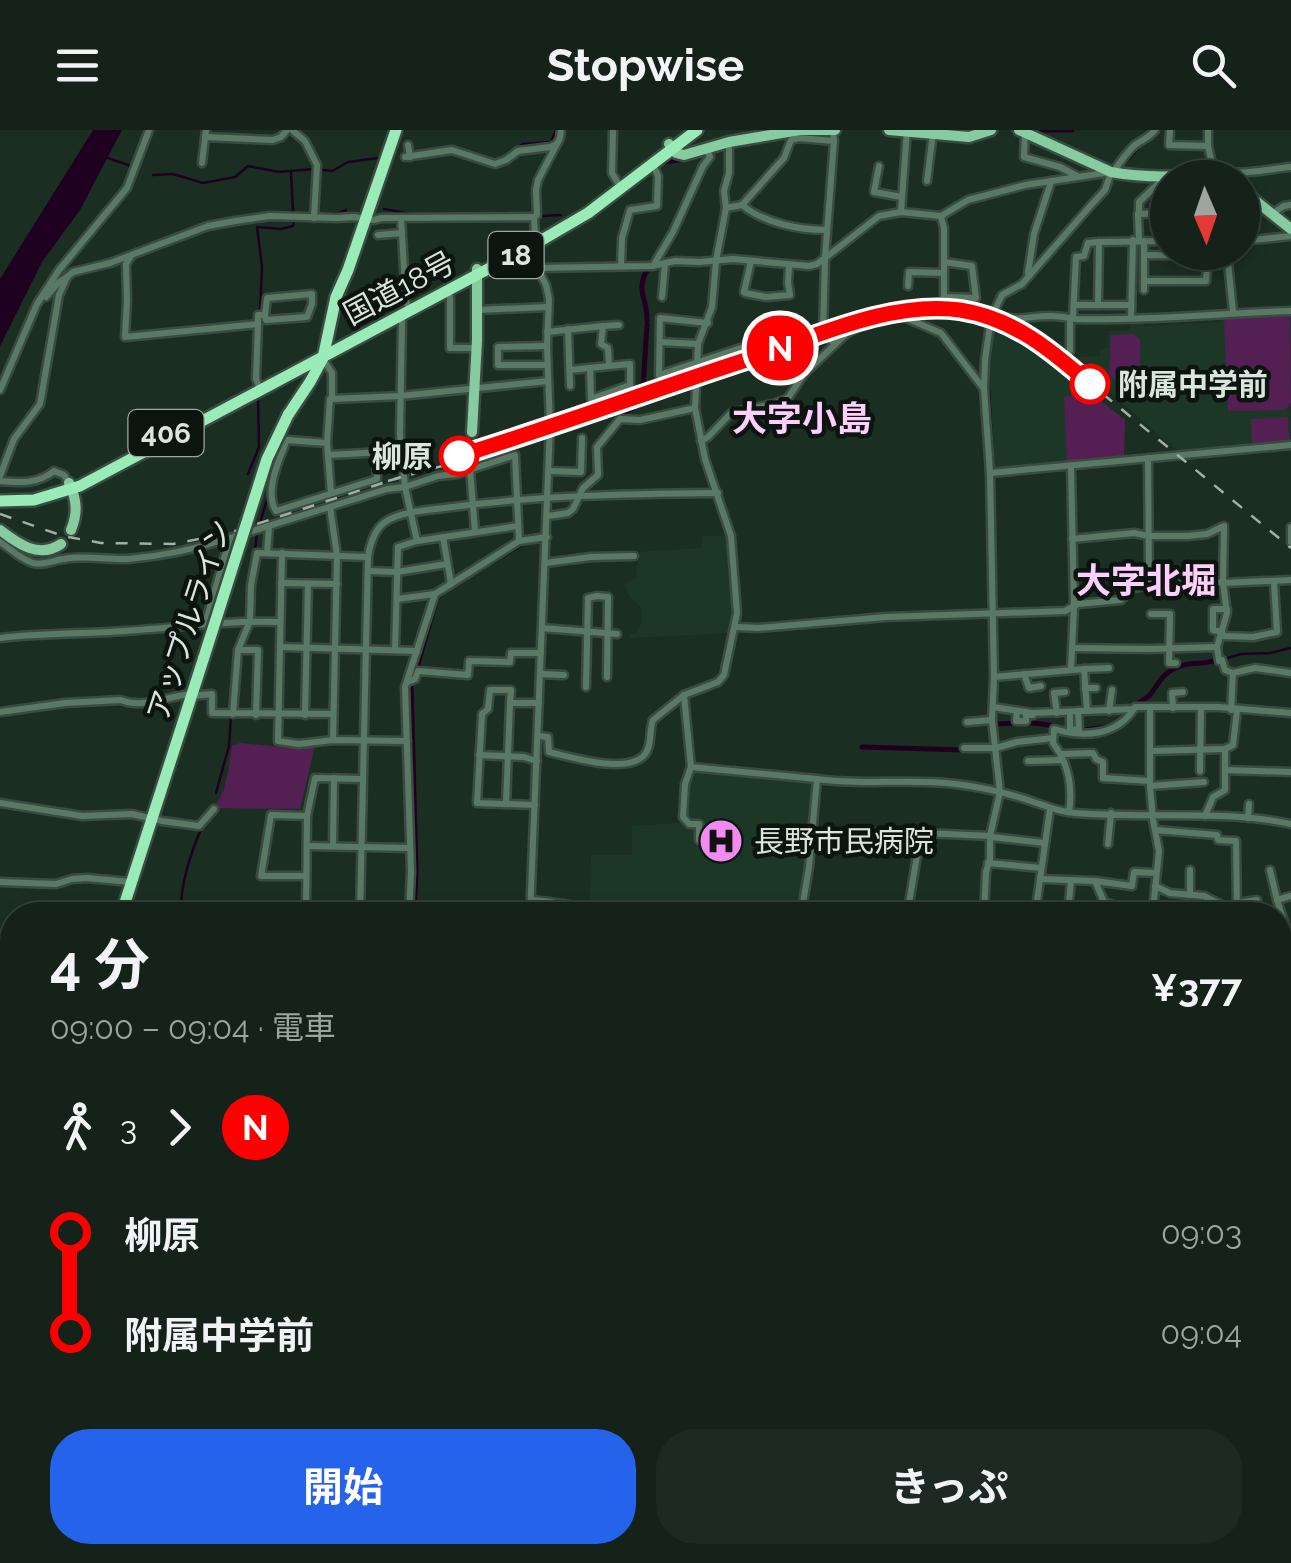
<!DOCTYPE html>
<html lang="ja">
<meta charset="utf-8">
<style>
body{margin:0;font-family:Raleway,"Noto Sans JP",sans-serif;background:#1d2a23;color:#f1f3f6;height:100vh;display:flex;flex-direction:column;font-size:38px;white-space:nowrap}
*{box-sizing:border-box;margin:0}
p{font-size:32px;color:#9da4a2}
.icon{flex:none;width:55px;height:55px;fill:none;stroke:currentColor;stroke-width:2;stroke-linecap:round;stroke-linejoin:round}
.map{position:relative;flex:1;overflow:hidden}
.drawer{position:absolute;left:0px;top:772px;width:1292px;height:662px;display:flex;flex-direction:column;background:#14221a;border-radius:40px 40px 0 0;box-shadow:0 5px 15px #0003,0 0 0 2px #333f39}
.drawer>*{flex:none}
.badge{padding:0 20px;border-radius:32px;font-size:35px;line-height:65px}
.needle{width:65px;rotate:178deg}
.buttons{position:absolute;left:1150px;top:30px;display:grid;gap:20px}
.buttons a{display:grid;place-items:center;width:110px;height:110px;border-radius:50%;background:#14221a;box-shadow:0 5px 15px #0003,0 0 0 2px #333f39;font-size:50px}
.map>.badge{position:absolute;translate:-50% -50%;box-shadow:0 0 0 5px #fff}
.legs{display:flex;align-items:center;gap:15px;height:110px;padding:0 50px;font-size:32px}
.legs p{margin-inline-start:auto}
.overview{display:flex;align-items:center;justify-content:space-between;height:170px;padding:0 50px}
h1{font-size:55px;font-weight:700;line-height:75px}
.action{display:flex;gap:20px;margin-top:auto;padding:20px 50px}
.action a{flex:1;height:115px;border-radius:40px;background:#2563eb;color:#fff;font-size:40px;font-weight:700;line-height:115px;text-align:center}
.action a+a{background:#1d2a23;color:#f1f3f6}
ul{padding:0 50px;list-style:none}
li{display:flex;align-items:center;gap:35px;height:100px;font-size:38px}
li i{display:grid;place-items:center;width:15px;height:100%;margin:0 12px;background:currentColor}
li i::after{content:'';width:25px;height:25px;margin:-12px;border:8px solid;border-radius:50%;background:#14221a}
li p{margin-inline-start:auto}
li:first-child i{background:linear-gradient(#0000 50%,currentColor 0)}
li:last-child i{background:linear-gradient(currentColor 50%,#0000 0)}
header{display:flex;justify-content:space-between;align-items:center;height:130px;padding:0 50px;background:#14221a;font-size:45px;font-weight:700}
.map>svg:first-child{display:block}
</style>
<header><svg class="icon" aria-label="menu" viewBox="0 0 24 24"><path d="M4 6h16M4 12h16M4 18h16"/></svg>Stopwise<svg class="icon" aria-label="search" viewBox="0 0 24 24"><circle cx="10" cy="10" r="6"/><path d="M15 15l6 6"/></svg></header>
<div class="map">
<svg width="1291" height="1433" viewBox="0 0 1291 1433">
<rect width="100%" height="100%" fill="#1b2e22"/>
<g fill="#1d3727">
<path d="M1291 185V243L1289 245 1291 310 1287 315 1180 323 1073 231V228L1100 226V219L1109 218 1108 201 1130 200 1131 189H1143L1144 196 1220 192 1222 186Z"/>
<path d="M993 197 1019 207 1047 225 1125 290 1124 327 995 339 989 244Z"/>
<path d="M702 406H726L730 436 733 495 731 503 630 508 629 505 638 503 642 490 641 477 630 467 624 454 636 448 638 422 701 418Z"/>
<path d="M694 641 811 651 814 653 810 715 799 785H749L738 781 686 775H590L591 725H632V696L679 693 685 687 687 652 690 644Z"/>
</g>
<g fill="#542054">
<path d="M1290 183 1291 273 1285 280 1228 281 1224 192 1230 185Z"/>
<path d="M1134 204 1140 210V255H1133L1130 250H1114L1109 243 1111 205Z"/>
<path d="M1071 247 1125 290 1124 327 1067 333 1064 267 1071 266Z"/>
<path d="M1288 287 1289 312 1252 313 1251 289Z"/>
<path d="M240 613 303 619 315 616 300 679 213 678C228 662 228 637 232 616Z"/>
<path d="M0 824 12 825V893H0Z"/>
</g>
<path fill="#200021" d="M93 0H122L80 80 42 132 0 216V149Z"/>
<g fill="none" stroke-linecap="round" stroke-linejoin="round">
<g stroke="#200021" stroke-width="2.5">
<path d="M457 18 496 30 502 29"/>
<path d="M513 21 523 14 551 12 556 0"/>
<path d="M108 28 131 36"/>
<path d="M291 42 293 83 304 84"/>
<path d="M153 45 173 44 203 53 235 47 248 36 279 42 314 39 332 41 348 32 378 28"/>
<path d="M384 79 416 85"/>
<path d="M317 84 339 83 346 80"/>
<path d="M434 84 507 83"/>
<path d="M540 86 561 85"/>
<path d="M260 183 262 136 257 97 281 99 293 96 294 91"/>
<path d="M248 344 259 317 258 268"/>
<path d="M261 390 268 366"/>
<path d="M255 420 257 403"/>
<path d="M250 444 253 428"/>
<path d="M1224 529 1241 524 1270 523 1291 518"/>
<path d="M216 663 229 616 231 586"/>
<path d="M180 785C181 755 190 723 203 695"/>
</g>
<g stroke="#200021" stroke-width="5">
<path d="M1030 0H1072"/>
<path d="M663 32 685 29"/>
<path d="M1118 39 1138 17"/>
<path d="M647 191C648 167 633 160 650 136"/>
<path d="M987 248 992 334"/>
<path d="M616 290C626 278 638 278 645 269L643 258 647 195"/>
<path d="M483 437 520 415 530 411"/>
<path d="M415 544 437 468 444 461"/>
<path d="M411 553 416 740 414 785"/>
<path d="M1135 575C1140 572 1145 569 1149 566 1156 558 1160 547 1170 541 1186 530 1201 536 1216 530"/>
<path d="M996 594C1017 593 1037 591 1057 597"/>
<path d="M1077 601 1106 597"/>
<path d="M862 617 964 620"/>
<path d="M373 1433 374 1422"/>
<path d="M465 1433V1422"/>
</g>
<g stroke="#200021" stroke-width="8">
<path d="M1280 1224 1291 1202"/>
<path d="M1280 1336H1291"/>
<path d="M1176 1433 1184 1422"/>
</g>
<defs>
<g id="minor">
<path d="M292 0 305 11 317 35 314 88"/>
<path d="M613 0 612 43 618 53"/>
<path d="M1170 0 1169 15 1208 16"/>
<path d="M1208 0V16L1213 38"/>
<path d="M1025 2 1024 27 1060 37 1077 46"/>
<path d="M205 7 273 10 281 7 287 0"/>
<path d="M408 15 410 27"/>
<path d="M405 27 452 20 495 34 506 30 518 21 550 17 557 14"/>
<path d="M202 33 206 0"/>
<path d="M879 36 874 62 902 67"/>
<path d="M1213 39C1238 47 1266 39 1291 37"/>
<path d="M1114 41C1120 32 1127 22 1135 15 1143 9 1149 8 1155 0"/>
<path d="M927 51 933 3"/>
<path d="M742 75C764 93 799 100 827 100"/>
<path d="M726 78 742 75 784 28 791 10 799 8 834 11"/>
<path d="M901 82 907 0"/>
<path d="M1273 83 1284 76 1291 75"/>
<path d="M1139 84V72L1161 51 1162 46"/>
<path d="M534 87 537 85 536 60 538 50 560 8 561 0"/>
<path d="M941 87 944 98V167L976 168 972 136 944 132"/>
<path d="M401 88 406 171 410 180"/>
<path d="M378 105 402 103"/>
<path d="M1139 110 1138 84 1168 83"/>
<path d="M1144 111V160"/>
<path d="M1242 111 1291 106"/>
<path d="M1245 111 1246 62"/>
<path d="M1227 122 1233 182"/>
<path d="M1144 125 1208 126"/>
<path d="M131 126 126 134 127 171 125 207 258 194 256 249 260 259"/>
<path d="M825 128 879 86 901 82 941 86 968 70 1025 55 1111 42 1105 60 1092 74 1022 154 1002 165 991 188 985 230 984 259"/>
<path d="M825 128 834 11 833 1"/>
<path d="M621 136 622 108 630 80 657 76 658 46 653 34"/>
<path d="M653 136 673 102 703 36 710 27 707 20"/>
<path d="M537 138 652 136 675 131 699 132 733 129 809 136 817 134 825 128 823 204 835 214"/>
<path d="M1028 143 1034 104 1051 52"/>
<path d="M67 147 73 142 110 133 208 96 235 91 270 86 337 88 354 87 374 90 381 88 534 87 537 138 546 155 549 169 547 216 550 296 530 785"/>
<path d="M1144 151H1206L1208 122"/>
<path d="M908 156 909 142 944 143"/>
<path d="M447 161 450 167V218H476"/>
<path d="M744 162 751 131"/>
<path d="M745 163 766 167 790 165 788 153 789 135"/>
<path d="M662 167 665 134"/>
<path d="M335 172 372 166 373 175 406 171"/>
<path d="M1074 175H1098L1099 112 1168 111"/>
<path d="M1098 175H1131"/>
<path d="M477 180 548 177"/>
<path d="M993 183C1020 194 1027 185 1053 186 1061 186 1068 188 1076 189 1147 191 1220 183 1291 181"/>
<path d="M399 186 402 191 400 304 405 357 417 411"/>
<path d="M1131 188 1133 110"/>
<path d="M708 193 660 188 659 245 768 209"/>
<path d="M258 194V185H265L267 168 312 164V174L307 187 266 190 265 185"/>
<path d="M603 196 619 195"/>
<path d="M568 199 570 256"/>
<path d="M547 202 603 196 601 214 608 218 609 236 570 240"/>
<path d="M660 212 698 214"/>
<path d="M547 216 498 217V235H547"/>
<path d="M1070 221V189L1073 187 1076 127 1084 126 1088 113 1099 112"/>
<path d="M323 229 332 243V269L400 266 548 251"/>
<path d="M590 238 591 269 630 255V234L609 236"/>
<path d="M0 260 37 174 59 140 127 58 149 0"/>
<path d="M701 311 708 307 731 283 773 274 788 268 804 244 846 204 860 196 899 185 941 203 984 259 990 343 994 547 992 590 1000 662 990 706V729L986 742 984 785"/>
<path d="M327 313 330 269H332"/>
<path d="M328 325 401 321"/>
<path d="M1148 328 1149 455"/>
<path d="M470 339 475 402"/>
<path d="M549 341 581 342 582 308"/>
<path d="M990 343 1291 315"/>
<path d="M0 346 14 309 40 274 59 165 67 147 59 152 46 167"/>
<path d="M0 351C20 353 38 354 54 341L64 345 69 353"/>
<path d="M331 363 327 313 287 310C279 330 264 361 276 381L377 349 376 322"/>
<path d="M330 377 337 425 333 610"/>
<path d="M548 386 568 383 573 379 583 358 598 345 597 317 620 289 640 290 695 278"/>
<path d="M1291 397V412"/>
<path d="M443 407 451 454"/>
<path d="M0 412C11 419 20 429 33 433 45 436 53 430 64 429 84 425 107 430 128 429 162 426 196 419 229 408"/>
<path d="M267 423 269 397"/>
<path d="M282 423 278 611 299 614 333 610 407 611"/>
<path d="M545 433 591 427 634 426"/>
<path d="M368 441 397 442 447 434"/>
<path d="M281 453 337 454"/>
<path d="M397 469 435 464"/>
<path d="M1227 479H1213V500L1222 502 1224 506 1253 507 1277 502 1274 452"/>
<path d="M1151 484H1170L1169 533H1176"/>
<path d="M205 494 230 408 387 359 405 357 438 346 457 344 515 325 519 411"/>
<path d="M736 497 758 498 886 487 1065 481 1078 474 1121 470 1132 459 1149 455 1184 454 1197 450 1223 453 1291 450"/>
<path d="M542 498 617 504"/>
<path d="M0 508C42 503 83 504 125 501 177 498 228 490 280 492"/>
<path d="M280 517 417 521"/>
<path d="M1217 517 1219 531 1222 530 1225 540 1233 543 1231 580"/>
<path d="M1072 518 1149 519 1217 517 1227 483 1223 453 1224 396 1207 404 1187 406H1149L1134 403 1072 409"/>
<path d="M238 520H258L256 585"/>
<path d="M395 520 398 417 417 411 518 396"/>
<path d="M1084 539 1109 538"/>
<path d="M1071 540 1074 476 1071 337"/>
<path d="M1233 543 1255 538 1291 543"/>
<path d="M540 544 564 545"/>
<path d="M1024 544 1029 558 1041 556"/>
<path d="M994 547 1084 539 1087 580"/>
<path d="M408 552 415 549 418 541 468 545 469 531 510 532 511 523H541"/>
<path d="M586 557 588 468 597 466 608 467 607 547"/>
<path d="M1085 558H1096"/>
<path d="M684 565 691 637"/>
<path d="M191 566 212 564V583L333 584"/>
<path d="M993 577 1032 583 1134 579"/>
<path d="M1150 578V656L1153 690 1159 721 1154 770 1161 785"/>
<path d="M1173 578 1172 563 1183 562"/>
<path d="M1017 581 1016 591H1026V585H1033"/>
<path d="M1109 581 1112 560"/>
<path d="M0 582 65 573 121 570C142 579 169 566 191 564"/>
<path d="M1070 582V599L1079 600 1078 581"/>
<path d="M1057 583 1054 563 1065 562"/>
<path d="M233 584 238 520 250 491 251 455 257 423 368 427"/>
<path d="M305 585 308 454"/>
<path d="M967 592 992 590"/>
<path d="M538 606 548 607 549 622C571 627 634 647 647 621 652 611 649 600 653 590L684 565 718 552 724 545 737 483 731 406 705 329 695 278 698 214 712 177 716 131 726 78 724 61 729 43V12"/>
<path d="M964 618H996L1017 612 1053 608"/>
<path d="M1150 621 1225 619 1233 615 1237 580"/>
<path d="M1063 624 1093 623 1096 629 1103 632V648L1150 651"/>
<path d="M479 625 524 627 537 631"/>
<path d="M1028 631 1063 630"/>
<path d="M1225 640 1291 642"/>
<path d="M1200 641 1201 577"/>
<path d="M817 649C863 656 910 648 956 654 981 657 1007 663 1031 671 1046 676 1059 682 1075 683 1147 689 1220 679 1291 694"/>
<path d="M1150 656 1204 652"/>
<path d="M0 673 82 686 132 684 162 691 199 696 214 679"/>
<path d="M506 674 510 573"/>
<path d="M535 675 477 673 482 584 488 579 490 560H511L510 573H539"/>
<path d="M1069 682C1073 656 1069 634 1053 613L1054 599C1084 608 1118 606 1135 577H1218L1291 583"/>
<path d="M1205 686 1213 667 1225 660V619"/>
<path d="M1248 688 1249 674"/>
<path d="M1155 700 1217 705 1218 710 1236 711 1237 783"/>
<path d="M812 702 850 705 869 702 920 708 924 703 990 706"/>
<path d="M991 707 1044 713"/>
<path d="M699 710V694H689L683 687 685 654 691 637 817 649 809 737 801 785"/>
<path d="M1108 714 1111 683"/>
<path d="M307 716 410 718"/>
<path d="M333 716 334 648"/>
<path d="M988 733 1041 738"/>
<path d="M1270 740 1277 770"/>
<path d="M306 746H261L271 685 307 686"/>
<path d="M1040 749 1095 751 1132 756 1134 742 1156 743"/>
<path d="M1095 751 1104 772 1131 780 1139 785"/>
<path d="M0 752 56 754 72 749 87 748 131 752"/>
<path d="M1155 756 1170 763 1204 766 1242 785"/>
<path d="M1190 765V740"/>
<path d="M1291 766 1277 770 1291 813"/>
<path d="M531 770C554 771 577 778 601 779 645 780 701 771 742 785"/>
<path d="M1238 773 1257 770"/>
<path d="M1068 782 1071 751"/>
<path d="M1086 784 1088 785"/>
<path d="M306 785 307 686 315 648 362 649"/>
<path d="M360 785 368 427C370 414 374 400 385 392 403 380 432 380 453 377 541 365 629 364 718 363"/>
<path d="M409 785 411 741 405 557 435 464 519 411 547 407"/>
<path d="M564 785V774"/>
<path d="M907 785 920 708"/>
<path d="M1035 785 1050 679"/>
<path d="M0 821 12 820"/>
<path d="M1280 865 1291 868"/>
<path d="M0 894 12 895"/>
<path d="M1280 917 1291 918"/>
<path d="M0 959 12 960"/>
<path d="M0 1011H12"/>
<path d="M1280 1032 1291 943"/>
<path d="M1280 1084 1291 1081"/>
<path d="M0 1103 12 1105"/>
<path d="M1280 1132H1291"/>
<path d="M1280 1138H1291"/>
<path d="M1280 1148 1291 1144"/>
<path d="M1280 1209 1291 1188"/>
<path d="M0 1225 12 1222"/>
<path d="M1280 1248 1291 1221"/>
<path d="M0 1299 12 1298"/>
<path d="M1280 1341H1291"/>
<path d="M1280 1418 1291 1419"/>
<path d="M18 1422 19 1433"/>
<path d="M187 1422 190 1433"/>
<path d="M313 1422 318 1424 319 1422"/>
<path d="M501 1422 502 1433"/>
<path d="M810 1422 811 1433"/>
<path d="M840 1422V1433"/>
<path d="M863 1422 864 1433"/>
<path d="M887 1422 888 1433"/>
<path d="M939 1422 941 1433"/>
<path d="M1221 1422V1433"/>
<path d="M1228 1429 1247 1430 1257 1424"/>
<path d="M246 1433 251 1422"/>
<path d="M377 1433 378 1422"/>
<path d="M429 1433 430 1422"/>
<path d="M641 1433 765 1422"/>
<path d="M989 1433 1003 1422"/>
<path d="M1043 1433V1422"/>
<path d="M1170 1433 1179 1422"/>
<path d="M1188 1433 1196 1422"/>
</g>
<g id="major">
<path d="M889 0 969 7 991 0"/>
<path d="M1019 0 1111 42C1133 46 1157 47 1179 46 1194 46 1208 43 1222 48"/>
<path d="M669 14 676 23 684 25 729 12 800 0H835"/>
<path d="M1242 60 1291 99"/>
<path d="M472 302 477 210V139"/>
<path d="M69 353C77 370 78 383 71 400"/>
<path d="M0 400C18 414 39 429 61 414"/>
<path d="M1280 829 1291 821"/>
<path d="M1256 1422 1261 1433"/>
</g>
<g id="highway">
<path d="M288 285 310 252 323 228 336 167 348 140 396 0"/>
<path d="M0 371 34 370 80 356 535 114 588 83 697 0"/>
<path d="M121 785 204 527"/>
<path d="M0 1165 12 1126"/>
</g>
</defs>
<use href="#minor" stroke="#3a4b40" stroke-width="11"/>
<use href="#major" stroke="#3a4b40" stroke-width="15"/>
<use href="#highway" stroke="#3a4b40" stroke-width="16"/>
<use href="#minor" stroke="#5a7965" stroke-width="6"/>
<use href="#major" stroke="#87cba0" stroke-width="10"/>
<use href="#highway" stroke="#99ebb7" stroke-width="11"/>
<g stroke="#a2afa6" stroke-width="2.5" stroke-dasharray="12 12" stroke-linecap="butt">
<path d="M388 351 478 326 696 245 886 184 925 179 973 182 1007 194 1037 210 1291 418"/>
<path d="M0 384 63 406 101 413 173 414 229 403 401 347"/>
</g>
<defs>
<path id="highway-bridge" d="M204 527 267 329 288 285"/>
</defs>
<use href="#highway-bridge" stroke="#3a4b40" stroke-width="16" stroke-linecap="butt"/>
<use href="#highway-bridge" stroke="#99ebb7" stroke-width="11"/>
</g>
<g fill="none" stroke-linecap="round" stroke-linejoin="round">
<defs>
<path id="line-1" d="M459 326C559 295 656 259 755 227 819 205 891 171 960 180 1013 188 1051 220 1090 254"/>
</defs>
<use href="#line-1" stroke="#fff" stroke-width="22"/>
<use href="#line-1" stroke="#f00" stroke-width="15"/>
</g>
<defs>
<symbol id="hospital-disc" viewBox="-11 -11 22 22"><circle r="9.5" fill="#f38af1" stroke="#0c140f"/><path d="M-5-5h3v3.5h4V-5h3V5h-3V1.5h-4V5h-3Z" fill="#111"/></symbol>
</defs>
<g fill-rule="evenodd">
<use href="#hospital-disc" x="696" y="686" width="50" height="50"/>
</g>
<g fill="#fff" stroke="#f00" stroke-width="5">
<circle cx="1090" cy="254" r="18"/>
<circle cx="459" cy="326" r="18"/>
</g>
<g text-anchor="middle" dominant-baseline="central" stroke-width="9" stroke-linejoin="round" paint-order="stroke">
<g fill="#0c140f" stroke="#9ca69f" stroke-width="2.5">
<rect x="488.5" y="102" width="55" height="46" rx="8"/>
<rect x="128.5" y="280" width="75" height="46" rx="8"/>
</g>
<g font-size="28" font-weight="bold" fill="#dae5dd">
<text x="516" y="125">18</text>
<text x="166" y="303">406</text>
</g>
<g font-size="30" fill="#dae5dd" stroke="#0c140f">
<text transform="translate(399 158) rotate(-28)">国道18号</text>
<text transform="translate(189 490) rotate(-72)">アップルライン</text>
</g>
<g font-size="30" font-weight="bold" fill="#dae5dd" stroke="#0c140f" text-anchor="start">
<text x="1118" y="254">附属中学前</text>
<text x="432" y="326" text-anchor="end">柳原</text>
</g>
<g font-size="30" fill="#dae5dd" stroke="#0c140f" text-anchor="start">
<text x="754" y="711">長野市民病院</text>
</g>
<g font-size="35" font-weight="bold" fill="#fecefc" stroke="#0c140f">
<text x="802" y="288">大字小島</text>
<text x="1146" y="450">大字北堀</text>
</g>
</g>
</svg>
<div class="buttons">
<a><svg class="needle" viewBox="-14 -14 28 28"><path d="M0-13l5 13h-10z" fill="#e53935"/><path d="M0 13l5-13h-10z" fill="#9da4a2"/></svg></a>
</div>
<b class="badge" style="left:780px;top:218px;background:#f00;color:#fff">N</b>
<section class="drawer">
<div class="overview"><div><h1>4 分</h1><p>09:00 – 09:04 · 電車</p></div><b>¥377</b></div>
<div class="legs"><svg class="icon" aria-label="walk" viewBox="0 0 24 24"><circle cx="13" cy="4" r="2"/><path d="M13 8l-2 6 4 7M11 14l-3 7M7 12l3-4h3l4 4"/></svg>3<svg class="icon" aria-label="forward" viewBox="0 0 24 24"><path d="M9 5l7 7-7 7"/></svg><b class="badge" style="background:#f00;color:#fff">N</b></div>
<ul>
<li><i style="color:#f00"></i><b>柳原</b><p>09:03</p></li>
<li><i style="color:#f00"></i><b>附属中学前</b><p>09:04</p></li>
</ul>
<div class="action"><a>開始</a><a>きっぷ</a></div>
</section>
</div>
